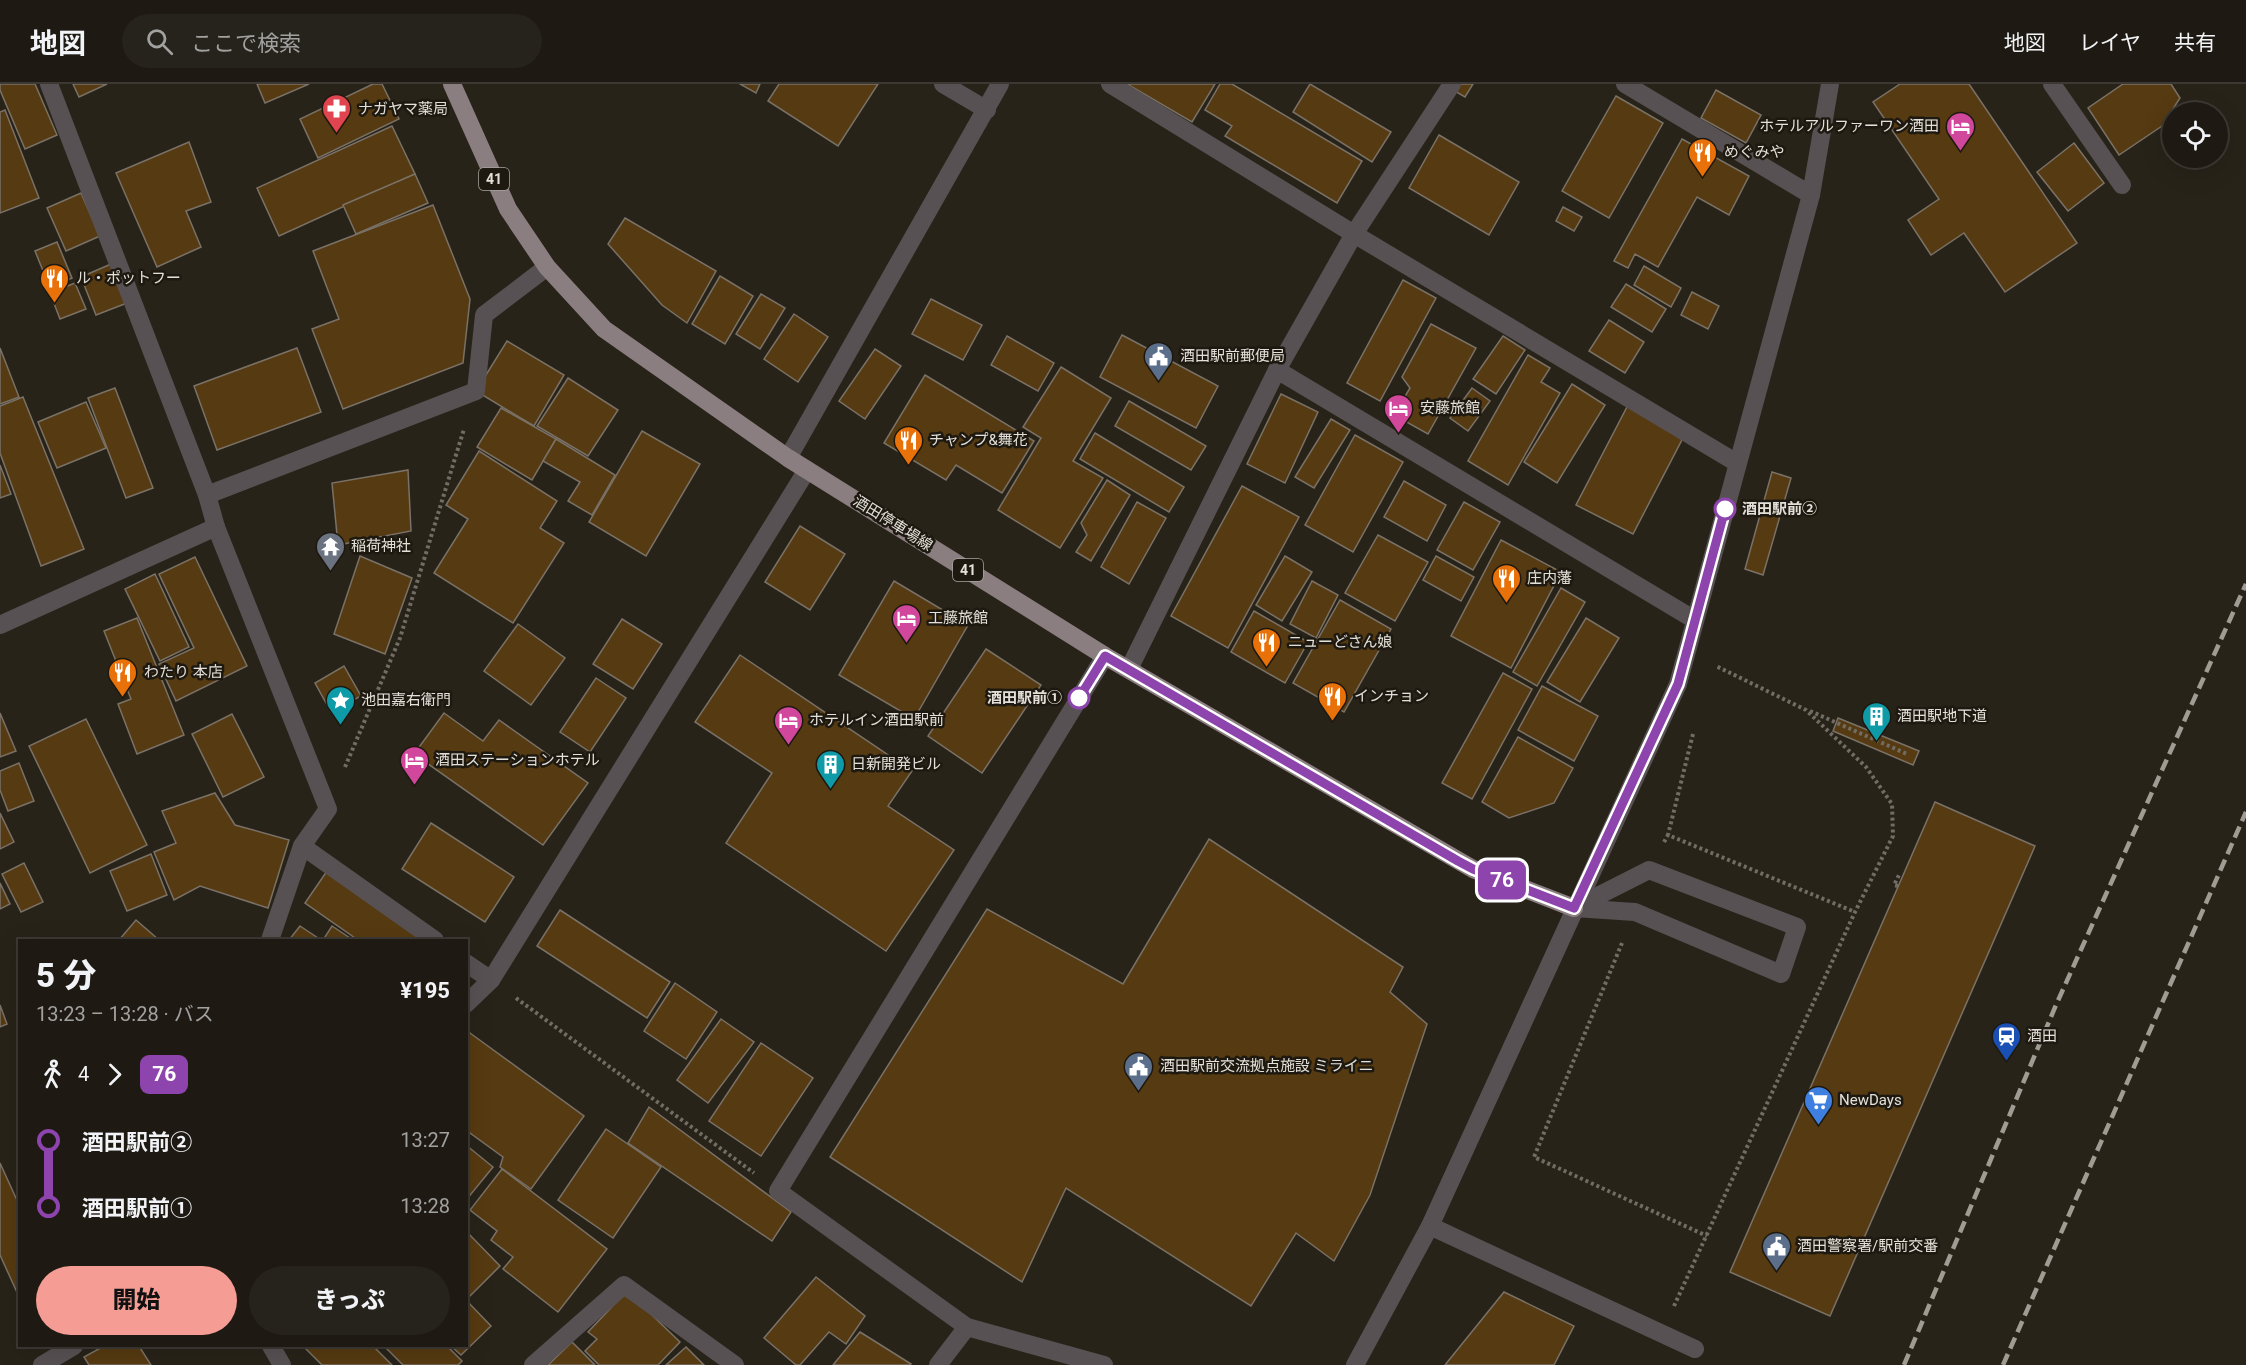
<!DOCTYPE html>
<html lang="ja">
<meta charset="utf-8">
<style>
body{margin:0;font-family:Roboto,"Noto Sans JP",sans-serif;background:#26231c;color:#f1f3f6;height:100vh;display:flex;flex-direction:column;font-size:22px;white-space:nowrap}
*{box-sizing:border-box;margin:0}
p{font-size:20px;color:#a1a1a0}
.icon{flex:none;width:33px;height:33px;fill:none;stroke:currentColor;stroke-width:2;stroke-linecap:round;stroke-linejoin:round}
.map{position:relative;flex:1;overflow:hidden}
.side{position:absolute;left:18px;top:855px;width:450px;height:408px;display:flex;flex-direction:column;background:#1e1a13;border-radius:0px;box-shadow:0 6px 24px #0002,0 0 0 2px #3c3833}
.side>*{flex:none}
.badge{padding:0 12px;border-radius:9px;font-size:21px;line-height:39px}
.fabs{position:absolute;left:2162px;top:18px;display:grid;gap:12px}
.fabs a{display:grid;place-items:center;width:66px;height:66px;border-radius:50%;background:#1e1a13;box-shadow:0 6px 24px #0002,0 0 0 2px #3c3833;font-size:30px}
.map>.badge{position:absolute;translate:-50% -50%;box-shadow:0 0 0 3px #fff}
.legs{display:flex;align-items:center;gap:9px;height:66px;padding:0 18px;font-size:20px}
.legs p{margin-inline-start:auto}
.head{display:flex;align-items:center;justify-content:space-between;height:102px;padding:0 18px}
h1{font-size:33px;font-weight:800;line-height:45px}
.cta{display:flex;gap:12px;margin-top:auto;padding:12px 18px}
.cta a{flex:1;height:69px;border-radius:36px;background:#f59c95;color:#111;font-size:24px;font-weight:800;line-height:69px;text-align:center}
.cta a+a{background:#26231c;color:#f1f3f6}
ul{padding:0 18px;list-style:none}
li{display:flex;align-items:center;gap:21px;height:66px;font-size:22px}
li i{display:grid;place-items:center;width:9px;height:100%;margin:0 8px;background:currentColor}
li i::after{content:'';width:15px;height:15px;margin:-8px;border:4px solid;border-radius:50%;background:#1e1a13}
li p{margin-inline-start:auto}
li:first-child i{background:linear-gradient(#0000 50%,currentColor 0)}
li:last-child i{background:linear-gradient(currentColor 50%,#0000 0)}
header{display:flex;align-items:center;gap:36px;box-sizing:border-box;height:84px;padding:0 30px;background:#1e1a13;border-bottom:2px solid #3c3833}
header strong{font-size:28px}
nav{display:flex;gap:33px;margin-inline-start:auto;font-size:21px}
.search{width:420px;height:54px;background:#26231c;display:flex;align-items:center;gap:15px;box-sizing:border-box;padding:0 21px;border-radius:33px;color:#a1a1a0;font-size:22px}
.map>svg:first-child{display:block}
</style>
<header>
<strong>地図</strong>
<div class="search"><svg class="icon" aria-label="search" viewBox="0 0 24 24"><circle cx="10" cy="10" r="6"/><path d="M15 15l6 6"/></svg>ここで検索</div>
<nav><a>地図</a><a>レイヤ</a><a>共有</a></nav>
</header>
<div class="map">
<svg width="2246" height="1281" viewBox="0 0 2246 1281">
<rect width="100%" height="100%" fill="#282319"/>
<g fill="#563a11" stroke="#7a7167" stroke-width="1.5">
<path d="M0 0H35L57 51 25 65 0 6Z"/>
<path d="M73 0H107L79 13Z"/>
<path d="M257 0H309L265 19Z"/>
<path d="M373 0H382L399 35 318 74 300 35Z"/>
<path d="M740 0H760L756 9Z"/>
<path d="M779 0H878L838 62 768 17Z"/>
<path d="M1127 0H1215L1192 38Z"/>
<path d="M1220 0H1232L1362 77 1337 119 1225 52 1232 42 1205 26Z"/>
<path d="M1310 0 1391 48 1372 78 1293 28Z"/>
<path d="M1457 0H1473L1465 13 1453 6Z"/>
<path d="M1900 0H1969L2077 159 2005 208 1964 149 1931 171 1908 136 1939 115 1873 18Z"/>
<path d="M2123 0H2171L2180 14 2162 42 2119 71 2088 24Z"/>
<path d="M1716 6 1761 31 1746 59 1701 34Z"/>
<path d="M1616 12 1663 39 1609 134 1562 107Z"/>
<path d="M5 26 39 114 0 129V28Z"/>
<path d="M392 42 415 90 279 152 257 104Z"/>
<path d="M1439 51 1519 98 1489 151 1409 104Z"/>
<path d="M1682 55 1749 92 1729 131 1697 113 1658 183 1635 170 1628 184 1614 177Z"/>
<path d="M189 58 211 118 186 127 201 163 157 183 116 89Z"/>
<path d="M2074 59 2104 99 2068 127 2037 88Z"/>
<path d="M415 90 428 119 356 150 343 121Z"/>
<path d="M81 109 100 152 66 167 47 124Z"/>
<path d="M433 121 470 215 463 279 343 325 312 245 339 235 313 167Z"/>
<path d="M1563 123 1582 133 1574 147 1556 137Z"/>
<path d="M625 134 716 187 687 239 662 221 608 160Z"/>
<path d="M57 158 72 194 50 204 35 167Z"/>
<path d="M111 180 127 219 96 231 81 193Z"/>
<path d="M1644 182 1681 204 1671 223 1634 201Z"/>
<path d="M720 192 753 212 725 260 692 240Z"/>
<path d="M1403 196 1436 214 1380 317 1347 299Z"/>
<path d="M75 199 86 225 60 235 50 209Z"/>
<path d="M1626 200 1666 225 1652 248 1611 223Z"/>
<path d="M1692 208 1719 222 1708 245 1681 231Z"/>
<path d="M761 210 785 224 760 265 736 250Z"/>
<path d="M931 215 982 241 963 276 912 250Z"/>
<path d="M794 230 828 253 798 298 764 275Z"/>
<path d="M1609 236 1644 258 1625 289 1589 267Z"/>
<path d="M1431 240 1476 264 1428 350 1394 331 1410 304 1402 293Z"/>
<path d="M1122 251 1218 302 1196 344 1100 293Z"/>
<path d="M1007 252 1054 279 1038 307 991 281Z"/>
<path d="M1503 252 1525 266 1496 310 1473 295Z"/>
<path d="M507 257 564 291 534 342 476 307Z"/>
<path d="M0 264 19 313 0 320Z"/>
<path d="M297 264 321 328 217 366 194 302Z"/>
<path d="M875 265 901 282 865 335 839 317Z"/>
<path d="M1528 271 1550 284 1541 298 1560 309 1508 401 1468 377Z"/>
<path d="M1061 283 1111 314 1073 377 1103 394 1060 464 998 426 1041 354 1023 343Z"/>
<path d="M925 291 1034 357 1002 409 956 381 946 396 884 359Z"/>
<path d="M568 294 618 326 588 372 537 342Z"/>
<path d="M1572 300 1605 321 1557 399 1524 378Z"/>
<path d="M115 304 153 404 126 414 88 314Z"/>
<path d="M1472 304 1490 317 1468 347 1450 334Z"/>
<path d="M1281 310 1318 328 1285 399 1247 380Z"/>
<path d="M23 313 84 465 41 482 0 369V322Z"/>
<path d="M1129 317 1206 362 1191 386 1115 342Z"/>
<path d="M86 318 106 364 57 384 38 338Z"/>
<path d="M1628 321 1685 350 1633 450 1576 421Z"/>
<path d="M501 324 556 355 532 396 477 363Z"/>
<path d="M1331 335 1350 346 1314 404 1295 393Z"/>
<path d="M642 347 700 380 646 472 589 438Z"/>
<path d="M1095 349 1184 403 1169 428 1080 375Z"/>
<path d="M1355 351 1403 378 1353 468 1305 441Z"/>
<path d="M556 355 615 391 592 431 568 417 580 398 543 377Z"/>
<path d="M479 367 557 417 540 444 564 459 513 539 434 489 468 435 446 421Z"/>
<path d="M0 381 11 410 0 414Z"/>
<path d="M408 386 411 447 338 461 332 399Z"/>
<path d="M1772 388 1791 394 1763 491 1745 485Z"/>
<path d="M1107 396 1130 411 1091 477 1076 468 1087 451 1081 439Z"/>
<path d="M1404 397 1446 421 1427 457 1384 433Z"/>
<path d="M1242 402 1299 433 1228 564 1171 532Z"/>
<path d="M1137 418 1166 434 1129 500 1101 483Z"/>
<path d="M1464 418 1500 438 1473 486 1437 466Z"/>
<path d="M800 442 845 470 810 526 765 498Z"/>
<path d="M1378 451 1428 478 1395 537 1345 509Z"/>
<path d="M1501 456 1561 488 1511 584 1451 552Z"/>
<path d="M360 472 412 494 385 570 334 550Z"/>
<path d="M1285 472 1312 488 1282 537 1256 521Z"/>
<path d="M1436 472 1474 493 1461 517 1423 496Z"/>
<path d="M195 473 247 582 176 617 159 580 194 564 159 490Z"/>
<path d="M155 490 189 563 160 577 125 505Z"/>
<path d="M894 497 968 541 914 635 839 591Z"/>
<path d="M1312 497 1338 511 1316 554 1290 540Z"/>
<path d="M1561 504 1585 518 1537 602 1513 588Z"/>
<path d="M1340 516 1391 545 1344 628 1293 599Z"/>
<path d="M1254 527 1308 558 1285 599 1231 568Z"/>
<path d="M137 534 184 651 137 670 118 620 131 615 104 547Z"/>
<path d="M1586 534 1619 554 1580 618 1547 598Z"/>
<path d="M622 535 662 560 633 605 593 580Z"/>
<path d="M518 540 565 574 531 621 484 587Z"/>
<path d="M986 565 1041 601 982 689 928 652Z"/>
<path d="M740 571 912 687 888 722 954 766 886 867 726 759 772 689 695 638Z"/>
<path d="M344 582 361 612 331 628 315 599Z"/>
<path d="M1503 589 1532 605 1472 715 1442 699Z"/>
<path d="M596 594 626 614 590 668 560 648Z"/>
<path d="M1542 602 1598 632 1574 677 1518 646Z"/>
<path d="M0 629 16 667 0 673Z"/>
<path d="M444 629 483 657 499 636 588 699 543 761 414 670Z"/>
<path d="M232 630 264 693 223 713 192 650Z"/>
<path d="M1838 634 1919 667 1913 681 1833 647Z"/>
<path d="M86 635 147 761 90 789 29 662Z"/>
<path d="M1518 653 1573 684 1554 719 1509 734 1482 718Z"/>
<path d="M19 679 34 717 8 727 0 706V687Z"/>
<path d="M215 709 235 741 289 756 268 824 200 802 174 816 154 768 176 759 162 727Z"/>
<path d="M1935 718 2035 762 1830 1232 1730 1188Z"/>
<path d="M0 729 14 758 0 765Z"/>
<path d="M431 739 514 793 485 838 402 785Z"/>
<path d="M1209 755 1403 883 1390 908 1427 940 1370 1111 1334 1177 1296 1149 1251 1222 1066 1104 1022 1198 830 1073 987 825 1123 900Z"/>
<path d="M151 770 167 811 127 827 110 787Z"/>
<path d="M24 779 43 818 21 828 2 790Z"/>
<path d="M327 787 425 856H358L305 819Z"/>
<path d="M0 799 10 820 0 825Z"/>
<path d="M560 826 670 898 647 934 537 862Z"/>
<path d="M136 836 159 856H119Z"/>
<path d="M300 842 321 856H289Z"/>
<path d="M332 842 353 856H323Z"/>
<path d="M675 899 717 928 686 975 644 947Z"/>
<path d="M0 921 7 940 0 943Z"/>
<path d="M721 935 754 958 708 1019 677 996Z"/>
<path d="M470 949 584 1032 531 1105 500 1083 503 1073 466 1046V953Z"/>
<path d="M761 959 813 994 761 1072 709 1037Z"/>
<path d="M649 1023 791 1128 772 1157 628 1059Z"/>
<path d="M606 1045 661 1083 613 1154 558 1116Z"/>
<path d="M466 1061 493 1083 467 1115 466 1114Z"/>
<path d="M0 1079 20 1123V1215L0 1171Z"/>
<path d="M502 1085 607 1165 558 1228 503 1185 513 1173 491 1156 497 1147 470 1126Z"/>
<path d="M466 1147 500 1182 470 1212 466 1208Z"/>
<path d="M816 1193 865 1232 846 1260 829 1248 800 1281H796L764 1254Z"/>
<path d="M627 1207 680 1258 658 1281H599L585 1267 597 1255 588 1248Z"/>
<path d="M1504 1208 1574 1242 1554 1281H1445Z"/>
<path d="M466 1216 491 1242 461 1271 451 1262H466Z"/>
<path d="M860 1248 911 1280 910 1281H833Z"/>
<path d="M572 1258 595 1281H548Z"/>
<path d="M104 1262H139L151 1281H89L84 1273Z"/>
<path d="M303 1262H373L392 1281H322Z"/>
<path d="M384 1262H447L462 1277 458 1281H403Z"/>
<path d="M686 1263 704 1281H666Z"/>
</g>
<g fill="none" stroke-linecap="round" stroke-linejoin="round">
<g stroke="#716d64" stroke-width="4" stroke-dasharray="3 3" stroke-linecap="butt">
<path d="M1810 627 1907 670"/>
<path d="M1693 650 1668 751 1855 828"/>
<path d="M345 683 400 554 464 345"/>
<path d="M1664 758 1668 751"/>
<path d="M1898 802 1894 801 1899 791"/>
<path d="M1622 859 1534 1073 1707 1152"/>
<path d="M516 914 754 1089"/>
<path d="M1674 1222 1855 828 1893 752 1892 720 1866 683 1806 626 1716 582"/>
</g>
<g stroke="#575153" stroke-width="18">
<path d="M49 0 207 411 216 443 328 725 302 762 435 856"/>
<path d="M943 0 987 26"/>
<path d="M1110 0 1354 150 1737 379"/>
<path d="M1625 0 1811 111"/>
<path d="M2052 0 2122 101"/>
<path d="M1277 286 1695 536"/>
<path d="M788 374 1000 0"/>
<path d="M207 411 476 307 484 231 547 183"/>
<path d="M0 541 216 443"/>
<path d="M1129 585 1277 286 1354 150 1452 0"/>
<path d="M1649 786 1797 843 1781 890 1635 828 1574 824Z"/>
<path d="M270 856 302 762"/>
<path d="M466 879 491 896"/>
<path d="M466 920 491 896 807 386"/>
<path d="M1430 1142 1695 1265"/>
<path d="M271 1262 282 1281"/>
<path d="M42 1281 74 1262"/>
<path d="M533 1281 624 1201 735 1281"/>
<path d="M938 1281 967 1243"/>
<path d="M1104 1281 967 1243 778 1107 1105 572"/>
<path d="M1355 1281 1430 1142 1678 600 1811 111 1830 0"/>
</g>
<path stroke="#8b7e81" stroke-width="18" d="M452 0 508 125 547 183 604 245 788 374 1105 572 1473 785 1574 824"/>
<g stroke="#a09c94" stroke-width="4.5" stroke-dasharray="12 6" stroke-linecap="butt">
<path d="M1904 1281 2056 921 2246 500"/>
<path d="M2003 1281 2246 728"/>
</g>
</g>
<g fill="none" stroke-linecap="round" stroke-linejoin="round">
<defs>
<path id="line-1" d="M1079 614 1105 572 1458 777 1473 785 1574 824 1678 600 1725 425"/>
</defs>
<use href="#line-1" stroke="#fff" stroke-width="14"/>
<use href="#line-1" stroke="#8e44ad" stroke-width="9"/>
</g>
<defs>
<symbol id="pharmacy-pin" viewBox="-11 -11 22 30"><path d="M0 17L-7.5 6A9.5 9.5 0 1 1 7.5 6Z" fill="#e0444e" stroke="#1e1910"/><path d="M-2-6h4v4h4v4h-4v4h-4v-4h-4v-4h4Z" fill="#fff"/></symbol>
<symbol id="hotel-pin" viewBox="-11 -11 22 30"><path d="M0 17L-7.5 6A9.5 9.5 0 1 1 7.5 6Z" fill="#d1479c" stroke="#1e1910"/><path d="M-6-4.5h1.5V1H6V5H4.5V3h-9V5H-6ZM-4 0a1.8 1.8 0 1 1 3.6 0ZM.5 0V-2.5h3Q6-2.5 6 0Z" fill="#fff"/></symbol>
<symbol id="restaurant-pin" viewBox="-11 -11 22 30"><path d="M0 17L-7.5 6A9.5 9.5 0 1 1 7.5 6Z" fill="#e8710a" stroke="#1e1910"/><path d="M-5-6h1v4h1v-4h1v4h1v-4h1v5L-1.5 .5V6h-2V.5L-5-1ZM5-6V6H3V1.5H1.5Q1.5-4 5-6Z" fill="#fff"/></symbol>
<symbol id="civic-pin" viewBox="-11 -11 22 30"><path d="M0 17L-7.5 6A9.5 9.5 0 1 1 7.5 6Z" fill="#5c6f8a" stroke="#1e1910"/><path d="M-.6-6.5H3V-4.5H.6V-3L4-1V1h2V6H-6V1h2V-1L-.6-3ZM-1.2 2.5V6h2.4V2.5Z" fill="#fff"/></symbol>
<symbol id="temple-pin" viewBox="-11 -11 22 30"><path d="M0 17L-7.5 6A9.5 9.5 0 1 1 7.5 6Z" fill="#6b7280" stroke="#1e1910"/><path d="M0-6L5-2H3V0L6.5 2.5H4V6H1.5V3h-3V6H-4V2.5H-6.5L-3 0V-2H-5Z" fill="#fff"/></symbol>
<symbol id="sight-pin" viewBox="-11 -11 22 30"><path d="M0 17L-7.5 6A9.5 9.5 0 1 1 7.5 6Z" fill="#0f9aa8" stroke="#1e1910"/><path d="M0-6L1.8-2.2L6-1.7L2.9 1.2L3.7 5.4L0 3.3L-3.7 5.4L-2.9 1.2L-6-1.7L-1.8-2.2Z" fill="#fff"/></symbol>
<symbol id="building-pin" viewBox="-11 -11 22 30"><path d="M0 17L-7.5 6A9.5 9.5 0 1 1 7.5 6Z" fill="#0f9aa8" stroke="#1e1910"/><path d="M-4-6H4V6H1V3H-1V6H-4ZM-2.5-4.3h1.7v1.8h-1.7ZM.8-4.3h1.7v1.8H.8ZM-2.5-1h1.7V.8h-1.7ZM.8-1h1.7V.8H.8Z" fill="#fff"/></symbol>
<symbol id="station-pin" viewBox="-11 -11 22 30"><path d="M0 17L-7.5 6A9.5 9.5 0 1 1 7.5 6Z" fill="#1a4fb4" stroke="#1e1910"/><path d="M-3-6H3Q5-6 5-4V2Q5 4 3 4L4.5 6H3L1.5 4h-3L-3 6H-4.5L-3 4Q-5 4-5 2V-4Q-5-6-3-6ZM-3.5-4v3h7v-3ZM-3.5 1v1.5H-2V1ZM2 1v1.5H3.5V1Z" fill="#fff"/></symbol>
<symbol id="supermarket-pin" viewBox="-11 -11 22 30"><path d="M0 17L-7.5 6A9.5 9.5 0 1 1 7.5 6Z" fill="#3f7fe0" stroke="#1e1910"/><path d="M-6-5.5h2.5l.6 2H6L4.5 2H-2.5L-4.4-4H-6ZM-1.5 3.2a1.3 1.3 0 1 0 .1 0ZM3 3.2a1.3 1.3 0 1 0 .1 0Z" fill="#fff"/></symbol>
</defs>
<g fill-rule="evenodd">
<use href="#pharmacy-pin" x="320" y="8" width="33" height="45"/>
<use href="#hotel-pin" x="1944" y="26" width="33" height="45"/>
<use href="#restaurant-pin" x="1686" y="52" width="33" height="45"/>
<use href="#restaurant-pin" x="38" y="178" width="33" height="45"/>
<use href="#civic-pin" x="1142" y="256" width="33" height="45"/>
<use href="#hotel-pin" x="1382" y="308" width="33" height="45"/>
<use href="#restaurant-pin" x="892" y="340" width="33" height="45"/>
<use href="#temple-pin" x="314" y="446" width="33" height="45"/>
<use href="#restaurant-pin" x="1490" y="478" width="33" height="45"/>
<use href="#hotel-pin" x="890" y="518" width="33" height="45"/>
<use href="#restaurant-pin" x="1250" y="542" width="33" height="45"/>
<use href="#restaurant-pin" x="106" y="572" width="33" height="45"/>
<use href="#restaurant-pin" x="1316" y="596" width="33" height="45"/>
<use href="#sight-pin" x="324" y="600" width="33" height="45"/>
<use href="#building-pin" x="1860" y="616" width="33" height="45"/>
<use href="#hotel-pin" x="772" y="620" width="33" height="45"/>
<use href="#hotel-pin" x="398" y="660" width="33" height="45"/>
<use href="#building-pin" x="814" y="664" width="33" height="45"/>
<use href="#station-pin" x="1990" y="936" width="33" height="45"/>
<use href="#civic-pin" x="1122" y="966" width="33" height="45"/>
<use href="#supermarket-pin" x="1802" y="1000" width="33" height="45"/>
<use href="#civic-pin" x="1760" y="1146" width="33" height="45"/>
</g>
<g fill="#fff" stroke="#8e44ad" stroke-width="3">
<circle cx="1725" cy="425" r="10"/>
<circle cx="1079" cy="614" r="10"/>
</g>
<g text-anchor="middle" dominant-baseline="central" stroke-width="5" stroke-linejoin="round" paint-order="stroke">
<g fill="#1e1910" stroke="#a8a49d" stroke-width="1.5">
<rect x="479" y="84" width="30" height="22" rx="4.5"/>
<rect x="953" y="475" width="30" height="22" rx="4.5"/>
</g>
<g font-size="14" font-weight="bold" fill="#e3e0d9">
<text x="494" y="95">41</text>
<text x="968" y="486">41</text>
</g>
<g font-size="15" fill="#e3e0d9" stroke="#1e1910" text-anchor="start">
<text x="358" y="25">ナガヤマ薬局</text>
<text x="1939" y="42" text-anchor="end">ホテルアルファーワン酒田</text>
<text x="1724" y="68">めぐみや</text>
<text x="76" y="194">ル・ポットフー</text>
<text x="1180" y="272">酒田駅前郵便局</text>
<text x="1420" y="324">安藤旅館</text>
<text x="929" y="356">チャンプ&amp;舞花</text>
<text x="351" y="462">稲荷神社</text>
<text x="1527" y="494">庄内藩</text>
<text x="928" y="534">工藤旅館</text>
<text x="1288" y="558">ニューどさん娘</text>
<text x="144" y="588">わたり 本店</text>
<text x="1354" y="612">インチョン</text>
<text x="361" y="616">池田嘉右衛門</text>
<text x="1897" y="632">酒田駅地下道</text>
<text x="809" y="636">ホテルイン酒田駅前</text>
<text x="435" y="676">酒田ステーションホテル</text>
<text x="851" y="680">日新開発ビル</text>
<text x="2027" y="952">酒田</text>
<text x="1160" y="982">酒田駅前交流拠点施設 ミライニ</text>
<text x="1839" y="1016">NewDays</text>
<text x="1797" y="1162">酒田警察署/駅前交番</text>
</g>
<g font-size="15" font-weight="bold" fill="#e3e0d9" stroke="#1e1910" text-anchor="start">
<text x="1742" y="425">酒田駅前②</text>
<text x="1062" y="614" text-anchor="end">酒田駅前①</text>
</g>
<g font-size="15" fill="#e3e0d9" stroke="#1e1910">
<text transform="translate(893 439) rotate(32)">酒田停車場線</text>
</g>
</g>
</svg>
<div class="fabs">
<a><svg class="icon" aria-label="locate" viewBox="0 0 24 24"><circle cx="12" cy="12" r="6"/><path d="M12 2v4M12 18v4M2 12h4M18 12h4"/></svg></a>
</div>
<b class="badge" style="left:1502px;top:796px;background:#8e44ad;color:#fff">76</b>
<section class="side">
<div class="head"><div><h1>5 分</h1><p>13:23 – 13:28 · バス</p></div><b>¥195</b></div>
<div class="legs"><svg class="icon" aria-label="walk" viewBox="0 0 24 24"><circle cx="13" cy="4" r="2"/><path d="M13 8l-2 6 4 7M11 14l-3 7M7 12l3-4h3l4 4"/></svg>4<svg class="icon" aria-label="forward" viewBox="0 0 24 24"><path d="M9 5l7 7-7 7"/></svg><b class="badge" style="background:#8e44ad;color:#fff">76</b></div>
<ul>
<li><i style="color:#8e44ad"></i><b>酒田駅前②</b><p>13:27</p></li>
<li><i style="color:#8e44ad"></i><b>酒田駅前①</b><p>13:28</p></li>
</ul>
<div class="cta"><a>開始</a><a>きっぷ</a></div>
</section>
</div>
